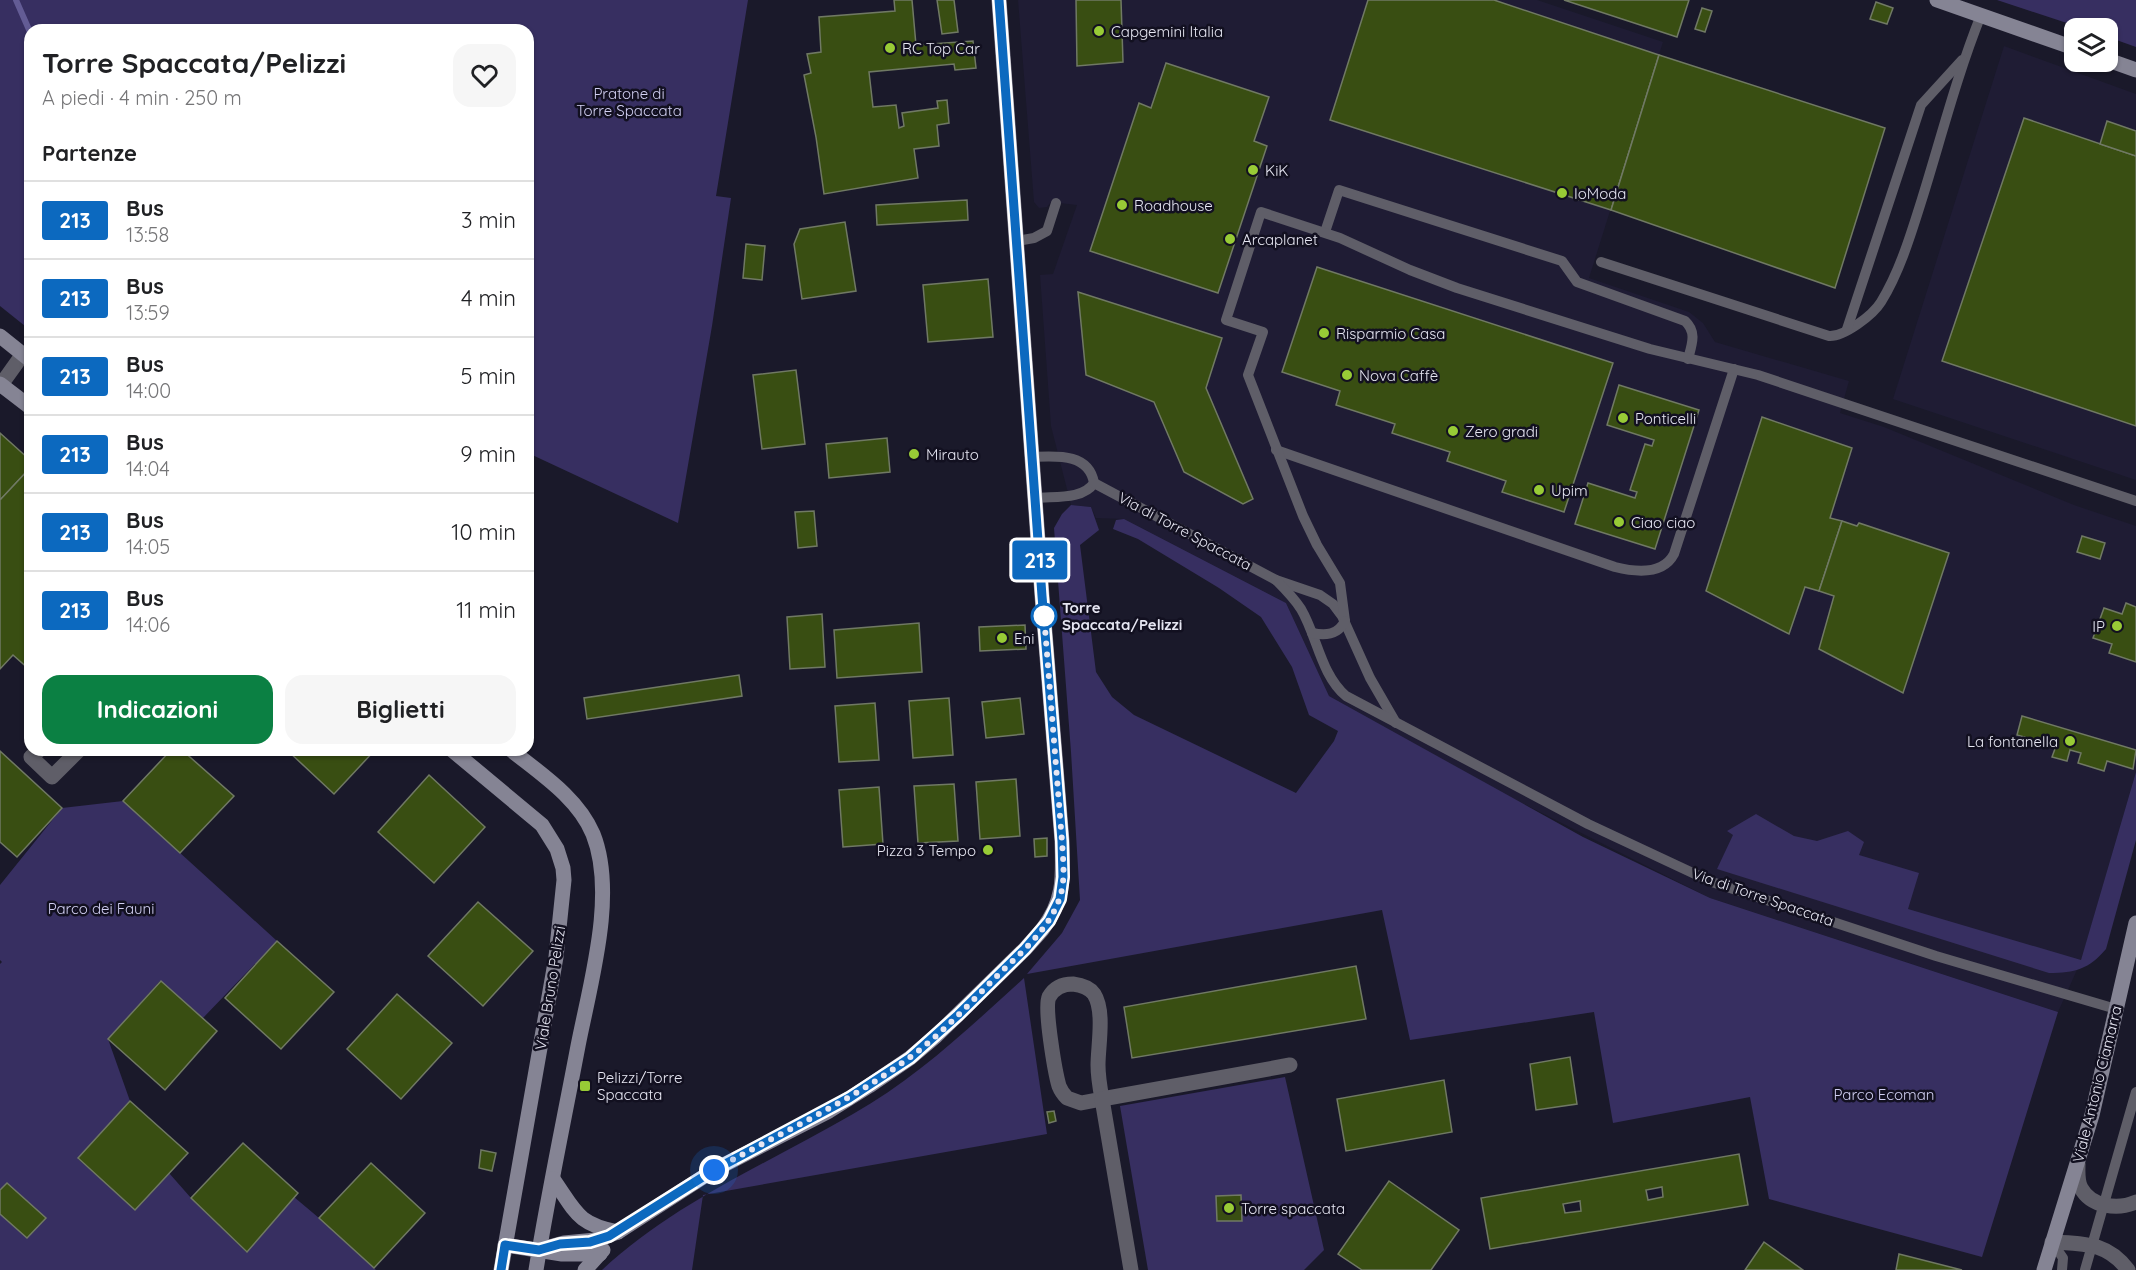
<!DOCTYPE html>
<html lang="it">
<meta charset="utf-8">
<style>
body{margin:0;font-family:Quicksand,sans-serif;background:#f6f6f6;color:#202124;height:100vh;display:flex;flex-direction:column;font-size:22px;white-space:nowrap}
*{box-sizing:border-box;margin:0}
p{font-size:20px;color:#757577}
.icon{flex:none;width:33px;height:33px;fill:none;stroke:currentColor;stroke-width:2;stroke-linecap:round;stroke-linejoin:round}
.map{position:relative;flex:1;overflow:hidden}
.panel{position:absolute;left:24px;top:24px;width:510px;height:732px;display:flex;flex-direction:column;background:#fff;border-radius:18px;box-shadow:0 2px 4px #0004}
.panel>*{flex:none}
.badge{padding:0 12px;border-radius:4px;font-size:21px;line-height:39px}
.buttons{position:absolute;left:2064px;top:18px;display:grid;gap:12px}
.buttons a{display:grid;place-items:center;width:54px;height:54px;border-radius:12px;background:#fff;box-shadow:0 2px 4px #0004;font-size:30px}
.you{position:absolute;width:30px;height:30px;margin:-15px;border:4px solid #fff;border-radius:50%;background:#1a73e8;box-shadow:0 0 0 9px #1a73e833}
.map>.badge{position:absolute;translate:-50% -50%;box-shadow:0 0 0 3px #fff}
h2{padding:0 18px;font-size:22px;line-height:54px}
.round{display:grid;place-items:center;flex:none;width:63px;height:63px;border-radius:18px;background:#f6f6f6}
.head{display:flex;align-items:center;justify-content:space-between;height:102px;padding:0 18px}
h1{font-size:28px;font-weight:800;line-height:45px}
.cta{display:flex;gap:12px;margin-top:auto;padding:12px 18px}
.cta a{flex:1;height:69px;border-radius:18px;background:#0b8043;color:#fff;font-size:24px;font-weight:800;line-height:69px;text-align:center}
.cta a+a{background:#f6f6f6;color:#202124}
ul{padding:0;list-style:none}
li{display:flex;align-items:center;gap:18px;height:78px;padding:0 18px;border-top:2px solid #e0e0e0}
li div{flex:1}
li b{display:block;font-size:22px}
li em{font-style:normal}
li .badge{min-width:66px;font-weight:700;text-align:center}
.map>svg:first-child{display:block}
</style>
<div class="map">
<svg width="2136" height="1270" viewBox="0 0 2136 1270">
<rect width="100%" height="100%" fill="#1a192a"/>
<g fill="#1f1c34">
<path d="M1018 0H1537L1663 42 1589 278 1689 312 1703 323 1715 342 1849 381 1840 413 1884 427 2074 505 2136 526V772L2081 961 2058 1012 1710 898 1500 792 1329 696 1286 603 1124 519 1096 518 1091 507 1071 505 1051 426 1040 275 1053 274 1077 205 1051 202 1047 207 1039 208 1034 202Z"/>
<path d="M2004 46 2136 94V480L1893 399Z"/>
</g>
<g fill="#372f61" fill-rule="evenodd">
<path d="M0 0H748L716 196 731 198 712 326 678 523 528 453V30H30V330L0 306Z"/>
<path d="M1997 0H2136V47L2108 37V28H2082Z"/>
<path d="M1071 505 1091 507 1099 530 1080 545 1096 672 1112 697 1134 715 1296 793 1334 741 1338 731 1309 715 1292 667 1261 617 1219 588 1138 539 1113 529 1116 520 1124 519 1286 603 1329 696 1583 837 1710 898 2058 1012 1982 1257 1769 1199 1750 1097 1613 1123 1594 1012 1410 1040 1382 910 1027 974 1062 933 1080 900 1071 752 1054 528 1062 514Z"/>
<path d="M2136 772V840L2106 949C2089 969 2075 973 2049 973L1717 869 1733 835 1727 831 1756 814 1794 836 1817 841 1848 831 1864 842 1859 855 1919 873 1908 909 2081 960Z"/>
<path d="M123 801 277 941 203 1018 160 981 108 1039 130 1101 78 1159 135 1209 169 1173 191 1198 246 1252 294 1197 319 1218 376 1270H0V964L2 962 0 960V885L62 808Z"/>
<path d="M1024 978 1047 1134 703 1195 692 1270H602C677 1201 767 1164 853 1114 917 1078 970 1027 1024 978Z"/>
<path d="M1285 1077 1324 1250 1304 1270H1148L1120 1106ZM1216 1196 1242 1220 1217 1221Z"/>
</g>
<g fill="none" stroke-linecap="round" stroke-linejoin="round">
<path stroke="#635c95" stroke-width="6" d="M16 0 30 32"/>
</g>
<g fill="#394e12" stroke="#707964" stroke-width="1.5" fill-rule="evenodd">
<path d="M894 0H912L916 45 973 41 976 68 955 70 954 64 869 72 873 107 896 105 899 128 904 126 902 113 938 108 937 101 947 100 949 123 937 125 939 146 914 149 918 178 824 194 816 137 804 75 811 73 807 54 821 52 819 17 895 11Z"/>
<path d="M937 0H954L958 32 942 34Z"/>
<path d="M1076 0H1121L1123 62 1077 66Z"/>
<path d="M1368 0H1494L1659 55 1611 210 1330 120Z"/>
<path d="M1564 0H1689L1677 37Z"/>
<path d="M1876 2 1893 8 1887 24 1870 19Z"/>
<path d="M1702 8 1712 11 1705 32 1695 29Z"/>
<path d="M1659 55 1885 128 1835 288 1611 210Z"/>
<path d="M1166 63 1269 97 1254 141 1267 146 1218 293 1090 251 1139 103 1151 108Z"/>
<path d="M2024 118 2136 156V426L1942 361Z"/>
<path d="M2107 121 2136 131V156L2100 144Z"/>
<path d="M967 200 968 220 877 225 876 205Z"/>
<path d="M845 222 856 291 802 299 794 244 800 229Z"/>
<path d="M746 244 765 246 762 280 743 278Z"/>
<path d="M1317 267 1613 363 1564 512 1502 492 1506 481 1447 461 1450 452 1392 433 1395 424 1336 405 1340 391 1282 372Z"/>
<path d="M988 279 993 337 928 342 923 285Z"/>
<path d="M1078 292 1222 338 1206 388 1253 499 1243 504 1184 472 1154 402 1086 375Z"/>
<path d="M796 370 805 444 762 449 753 375Z"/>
<path d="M1619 385 1699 410 1655 549 1575 524 1588 483 1635 498 1637 492 1630 490 1645 444 1652 446 1654 440 1607 425Z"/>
<path d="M1762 417 1852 448 1830 518 1842 521 1819 591 1805 587 1789 634 1706 591Z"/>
<path d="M0 433 30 460V468L0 500Z"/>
<path d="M887 438 890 472 829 478 826 444Z"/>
<path d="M30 468V670L13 655 0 669V500Z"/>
<path d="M814 511 817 546 798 548 795 512Z"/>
<path d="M1842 521 1857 526 1859 523 1949 553 1903 693 1819 649 1834 596 1819 591Z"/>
<path d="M2082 536 2105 543 2100 559 2077 552Z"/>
<path d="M2126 603 2136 607V662L2109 653 2112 644 2093 638 2104 608 2122 614Z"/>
<path d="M822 614 825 667 790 669 787 617Z"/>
<path d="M919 623 922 672 837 678 834 630Z"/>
<path d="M1025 625 1026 649 980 651 979 627Z"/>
<path d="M739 675 742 696 587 719 584 698Z"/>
<path d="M949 698 953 755 913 758 909 701Z"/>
<path d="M1020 698 1024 734 986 738 982 702Z"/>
<path d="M875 703 879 760 839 762 835 706Z"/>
<path d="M2022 716 2136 750 2133 769 2107 761 2104 771 2078 763 2081 753 2070 750 2067 761 2052 757 2056 746 2017 735Z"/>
<path d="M171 750H182L234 796 180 853 123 801Z"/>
<path d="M287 750H375L334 794Z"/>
<path d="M0 751 62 808 17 857 0 842Z"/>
<path d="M429 775 485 827 434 883 378 832Z"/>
<path d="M1016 779 1020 836 980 839 976 782Z"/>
<path d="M954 784 958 841 918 843 914 786Z"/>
<path d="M879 787 883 844 843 847 839 790Z"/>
<path d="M1047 838V856L1035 857 1034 839Z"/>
<path d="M478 902 533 951 483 1006 428 956Z"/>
<path d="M277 941 334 992 281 1049 225 998Z"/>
<path d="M1356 966 1366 1019 1132 1058 1124 1007Z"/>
<path d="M161 981 217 1031 165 1090 108 1039Z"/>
<path d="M397 994 452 1043 401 1099 347 1049Z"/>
<path d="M1570 1057 1577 1104 1536 1110 1530 1064Z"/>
<path d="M1444 1080 1452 1132 1346 1151 1337 1099Z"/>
<path d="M130 1101 188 1153 135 1210 78 1158Z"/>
<path d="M1054 1111 1056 1121 1049 1123 1047 1112Z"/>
<path d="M243 1143 298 1193 247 1252 191 1198Z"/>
<path d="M481 1150 496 1153 492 1171 479 1168Z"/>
<path d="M1739 1154 1748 1205 1490 1249 1481 1198ZM1662 1187 1663 1197 1648 1200 1646 1190ZM1580 1201 1581 1211 1565 1213 1563 1204Z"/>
<path d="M371 1163 425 1213 374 1268 319 1218Z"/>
<path d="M1389 1181 1459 1230 1431 1270H1362L1338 1254Z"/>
<path d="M7 1183 46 1218 27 1238 0 1214V1190Z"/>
<path d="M1241 1195 1242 1221H1217L1216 1196Z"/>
<path d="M1764 1242 1803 1270H1745Z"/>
<path d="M1899 1254 1962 1270H1896Z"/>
</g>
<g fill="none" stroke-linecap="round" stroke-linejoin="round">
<g stroke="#5f5e68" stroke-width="10">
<path d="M1325 232 1339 190 1562 261 1577 282 1685 321C1697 332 1692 344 1688 359"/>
<path d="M1017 241 1034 238 1047 231 1056 203"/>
<path d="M1601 262 1829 336C1844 337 1873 315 1881 302 1900 271 1911 234 1922 199 1941 138 1957 75 1981 15"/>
<path d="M1847 329 1921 105 1962 60"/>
<path d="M1276 450 1615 567C1635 572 1663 575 1674 554L1734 369"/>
<path d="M1033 457C1057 456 1089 453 1094 483 1083 500 1054 496 1036 498"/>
<path d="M1094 483 1276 580 1320 595 1333 604 1342 616 1370 678 1396 723"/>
<path d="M1276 580C1285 589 1294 598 1301 609 1317 636 1321 675 1346 696L1588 824 1712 882 1936 956 2116 1009"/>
<path d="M1345 621 1340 583 1317 545 1303 516 1248 375 1263 332 1226 320 1261 212 1340 238 1410 270 1457 288 1650 349 1758 375 2136 501"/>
<path d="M1312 633C1326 636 1338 635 1345 621"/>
<path d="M2052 1242 2063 1258 2062 1270"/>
<path d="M2085 1270 2136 1092"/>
</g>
<g stroke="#5f5e68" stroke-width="15">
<path d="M0 386 23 354"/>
<path d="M39 750 31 757 52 777 79 750"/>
<path d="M1073 984C1081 985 1089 987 1094 994 1105 1011 1098 1046 1098 1065 1098 1077 1100 1088 1102 1099L1081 1103 1067 1098C1063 1094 1061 1091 1059 1086 1055 1072 1044 1008 1049 997 1054 988 1063 984 1073 984Z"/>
<path d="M2078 1164C2078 1172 2077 1181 2081 1188 2091 1207 2118 1210 2136 1202"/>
<path d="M2052 1242C2084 1244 2107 1242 2128 1270"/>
<path d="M1131 1270 1102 1099 1290 1065"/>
</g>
<g stroke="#858494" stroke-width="15">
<path d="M1937 0 2074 48"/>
<path d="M2108 60 2136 70"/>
<path d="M0 336 30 360"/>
<path d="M0 384 30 407"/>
<path d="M452 750 542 825 557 849 563 868 564 880 556 957 501 1270"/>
<path d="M511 750C541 774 578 798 593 834 617 894 590 984 578 1046 564 1120 548 1195 536 1270"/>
<path d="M553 1179C576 1212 577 1224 618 1232"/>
<path d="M505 1245 562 1254H600"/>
<path d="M539 1250 564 1243 596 1240 618 1232 714 1170 829 1111 869 1086 910 1058 936 1036 1025 949 1042 930C1065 900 1063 877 1062 841L1042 596 999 0"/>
<path d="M585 1270 603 1250"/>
<path d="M2044 1270 2092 1115 2136 923"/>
</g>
</g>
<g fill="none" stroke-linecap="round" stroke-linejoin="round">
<defs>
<path id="line" d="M501 1270 505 1245 539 1250 560 1244 590 1242 609 1236 714 1170 849 1098 910 1058 958 1015 1025 949 1049 921 1060 899 1063 877 1062 841 1042 596 999 0"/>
</defs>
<use href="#line" stroke="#fff" stroke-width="14"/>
<use href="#line" stroke="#0c69bf" stroke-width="9"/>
<path stroke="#e6e6f2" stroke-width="6" stroke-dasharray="0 10.8" d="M714 1170C780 1133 848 1103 909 1058 942 1034 970 1003 999 974 1021 953 1048 930 1059 900 1066 881 1063 861 1062 841L1044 616"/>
</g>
<g fill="#98cb36" stroke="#121020" stroke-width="2">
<circle cx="1099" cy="31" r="6"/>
<circle cx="890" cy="48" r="6"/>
<circle cx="1253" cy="170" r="6"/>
<circle cx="1562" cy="193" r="6"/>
<circle cx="1122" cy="205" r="6"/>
<circle cx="1230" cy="239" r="6"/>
<circle cx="1324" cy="333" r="6"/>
<circle cx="1347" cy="375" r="6"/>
<circle cx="1623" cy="418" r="6"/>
<circle cx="1453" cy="431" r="6"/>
<circle cx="914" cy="454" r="6"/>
<circle cx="1539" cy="490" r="6"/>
<circle cx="1619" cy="522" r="6"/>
<circle cx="2117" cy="626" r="6"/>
<circle cx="1002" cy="638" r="6"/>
<circle cx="2070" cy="741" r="6"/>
<circle cx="988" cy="850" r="6"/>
<rect x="579" y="1080" width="12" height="12" rx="3"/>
<circle cx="1229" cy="1208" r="6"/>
</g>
<circle fill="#fff" stroke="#0c69bf" stroke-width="3" cx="1044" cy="616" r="12"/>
<g text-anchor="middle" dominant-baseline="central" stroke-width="5" stroke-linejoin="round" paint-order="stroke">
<g font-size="15" fill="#e6e6f2" stroke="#121020" text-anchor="start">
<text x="1111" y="31">Capgemini Italia</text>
<text x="902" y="48">RC Top Car</text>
<text x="1265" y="170">KiK</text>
<text x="1574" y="193">IoModa</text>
<text x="1134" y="205">Roadhouse</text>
<text x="1242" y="239">Arcaplanet</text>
<text x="1336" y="333">Risparmio Casa</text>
<text x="1359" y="375">Nova Caffè</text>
<text x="1635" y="418">Ponticelli</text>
<text x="1465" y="431">Zero gradi</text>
<text x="926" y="454">Mirauto</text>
<text x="1551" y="490">Upim</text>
<text x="1631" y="522">Ciao ciao</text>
<text x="2105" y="626" text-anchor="end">IP</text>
<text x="1014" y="638">Eni</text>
<text x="2058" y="741" text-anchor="end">La fontanella</text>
<text x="976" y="850" text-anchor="end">Pizza 3 Tempo</text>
<text x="597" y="1077">Pelizzi/Torre<tspan x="597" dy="17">Spaccata</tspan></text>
<text x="1241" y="1208">Torre spaccata</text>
</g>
<g font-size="15" fill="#d2d0f3" stroke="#121020">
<text x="629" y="93">Pratone di<tspan x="629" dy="17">Torre Spaccata</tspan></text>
<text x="101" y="908">Parco dei Fauni</text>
<text x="1884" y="1094">Parco Ecoman</text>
</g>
<g font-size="15" fill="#e6e6f2" stroke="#121020">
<text transform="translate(1185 531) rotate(28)">Via di Torre Spaccata</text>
<text transform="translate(1763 897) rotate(19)">Via di Torre Spaccata</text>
<text transform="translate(550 988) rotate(-81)">Viale Bruno Pelizzi</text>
<text transform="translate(2097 1084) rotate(-76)">Viale Antonio Ciamarra</text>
</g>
<g font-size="15" font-weight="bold" fill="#e6e6f2" stroke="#121020" text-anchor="start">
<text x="1062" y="607">Torre<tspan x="1062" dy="17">Spaccata/Pelizzi</tspan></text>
</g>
</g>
</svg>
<div class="buttons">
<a><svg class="icon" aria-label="layers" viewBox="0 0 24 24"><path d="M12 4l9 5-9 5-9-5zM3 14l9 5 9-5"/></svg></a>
</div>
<div class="you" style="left:714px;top:1170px"></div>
<b class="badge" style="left:1040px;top:560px;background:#0c69bf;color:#fff">213</b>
<section class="panel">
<div class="head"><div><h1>Torre Spaccata/Pelizzi</h1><p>A piedi · 4 min · 250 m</p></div><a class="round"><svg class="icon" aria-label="heart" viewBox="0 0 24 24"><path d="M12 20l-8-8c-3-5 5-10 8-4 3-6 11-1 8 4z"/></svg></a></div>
<h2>Partenze</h2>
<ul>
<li><span class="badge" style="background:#0c69bf;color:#fff">213</span><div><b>Bus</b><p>13:58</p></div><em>3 min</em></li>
<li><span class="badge" style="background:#0c69bf;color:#fff">213</span><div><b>Bus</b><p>13:59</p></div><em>4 min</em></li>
<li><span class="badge" style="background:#0c69bf;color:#fff">213</span><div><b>Bus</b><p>14:00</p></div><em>5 min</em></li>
<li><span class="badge" style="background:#0c69bf;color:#fff">213</span><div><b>Bus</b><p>14:04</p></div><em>9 min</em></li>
<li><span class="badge" style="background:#0c69bf;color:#fff">213</span><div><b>Bus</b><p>14:05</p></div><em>10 min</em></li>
<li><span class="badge" style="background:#0c69bf;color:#fff">213</span><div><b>Bus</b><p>14:06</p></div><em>11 min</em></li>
</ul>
<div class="cta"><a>Indicazioni</a><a>Biglietti</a></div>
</section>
</div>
